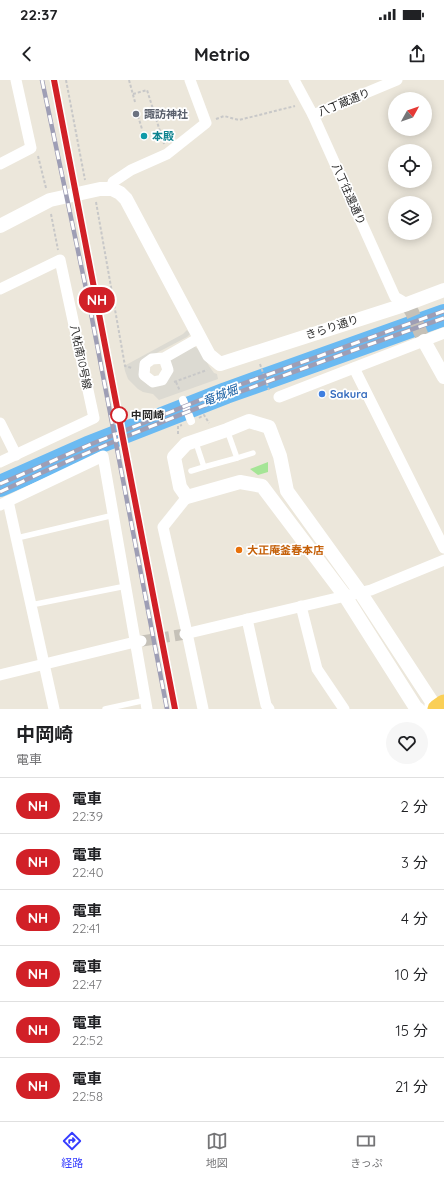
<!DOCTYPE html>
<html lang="ja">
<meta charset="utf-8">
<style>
body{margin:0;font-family:Quicksand,"Noto Sans JP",sans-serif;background:#f6f6f6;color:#202124;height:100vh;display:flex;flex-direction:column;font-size:15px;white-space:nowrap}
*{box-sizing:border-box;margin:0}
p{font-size:13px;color:#757577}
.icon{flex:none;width:22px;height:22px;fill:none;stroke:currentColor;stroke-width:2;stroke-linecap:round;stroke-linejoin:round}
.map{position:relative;height:629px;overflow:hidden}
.sheet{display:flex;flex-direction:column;background:#fff;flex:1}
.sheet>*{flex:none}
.badge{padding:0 8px;border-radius:13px;font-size:14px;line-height:26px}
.needle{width:26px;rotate:50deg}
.controls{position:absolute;left:388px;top:12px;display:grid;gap:8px}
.controls a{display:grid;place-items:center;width:44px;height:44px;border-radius:50%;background:#fff;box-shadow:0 2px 10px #0003;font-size:20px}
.map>.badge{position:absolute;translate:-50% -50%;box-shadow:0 0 0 2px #fff}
.round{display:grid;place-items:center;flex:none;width:42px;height:42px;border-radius:21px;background:#f6f6f6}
.headline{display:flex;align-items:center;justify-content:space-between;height:68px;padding:0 16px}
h1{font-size:19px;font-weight:700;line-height:30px}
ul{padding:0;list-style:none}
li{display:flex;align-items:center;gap:12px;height:56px;padding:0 16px;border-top:1px solid #e0e0e0}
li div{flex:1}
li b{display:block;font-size:15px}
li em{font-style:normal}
li .badge{min-width:44px;font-weight:700;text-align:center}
.status{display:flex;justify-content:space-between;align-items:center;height:28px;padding:0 20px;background:#fff;direction:ltr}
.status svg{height:11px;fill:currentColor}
header{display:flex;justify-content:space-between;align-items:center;height:52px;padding:0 16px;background:#fff;font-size:18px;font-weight:700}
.menu{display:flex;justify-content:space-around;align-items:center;height:56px;border-top:1px solid #e0e0e0;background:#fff;font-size:11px;color:#757577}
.menu a{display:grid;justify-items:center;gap:2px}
.menu .current{color:#363dff}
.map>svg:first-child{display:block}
</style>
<div class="status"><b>22:37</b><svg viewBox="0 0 49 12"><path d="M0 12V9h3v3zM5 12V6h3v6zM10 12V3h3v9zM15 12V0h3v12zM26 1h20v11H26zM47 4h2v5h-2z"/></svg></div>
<header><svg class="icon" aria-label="back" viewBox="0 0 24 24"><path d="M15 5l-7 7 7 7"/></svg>Metrio<svg class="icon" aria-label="share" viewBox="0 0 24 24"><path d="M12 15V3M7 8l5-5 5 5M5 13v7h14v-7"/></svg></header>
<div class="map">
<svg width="444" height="629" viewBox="0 0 444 629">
<rect width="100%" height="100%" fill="#ece7db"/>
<path fill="#a5e596" d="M268 382V392L258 395 250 389Z"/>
<path fill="#dcdad2" d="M187 250 190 254 187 257 145 279 140 298 148 305 153 306 169 280 192 267H195L200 270 209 286 214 293 217 294 218 299 159 320 153 314 143 312 138 309 128 299 125 291 124 286 183 254Z"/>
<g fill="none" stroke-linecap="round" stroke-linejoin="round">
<path stroke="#6bbaf2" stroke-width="22" d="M0 406 88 367 226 313 444 235"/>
<path stroke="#c5c1b8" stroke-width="11" stroke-dasharray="11 5.5" stroke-linecap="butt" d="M142 561 185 554"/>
<path stroke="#c5c1b8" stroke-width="14" stroke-dasharray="14 7" stroke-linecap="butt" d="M407 224 412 232 424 261"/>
<g stroke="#c8c8c8" stroke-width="2" stroke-dasharray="3 2" stroke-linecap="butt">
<path d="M66 0 85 100"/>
<path d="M129 0 135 22"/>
<path d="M133 14 147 10 164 64"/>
<path d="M138 36 142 49"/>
<path d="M216 39 224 36 239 40 295 26"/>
<path d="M38 76 46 108"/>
<path d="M96 122 125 286 132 288"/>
<path d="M51 134 58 170"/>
<path d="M260 284 269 310"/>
<path d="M174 302 207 290"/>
<path d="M176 302 180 311"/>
<path d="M199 338 204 335 209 343"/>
<path d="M178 354V346L182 345"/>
</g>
<g stroke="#fff" stroke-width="5.5">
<path d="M195 360 204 387 237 378 227 350"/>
<path d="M237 378 253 373"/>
<path d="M191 391 204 387"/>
<path d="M17 458 114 435"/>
<path d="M31 525 126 506"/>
<path d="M105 629 146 620"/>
</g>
<path stroke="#fff" stroke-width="8" d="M183 320 191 341"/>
<g stroke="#fff" stroke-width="11">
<path d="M294 0 313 35 395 217 407 224"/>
<path d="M313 35 397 0"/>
<path d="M0 84 31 68 16 0"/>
<path d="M112 109 113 102 131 90 167 74 206 43 190 0"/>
<path d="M0 209 60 180 94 338 0 382"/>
<path d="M164 278 168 290 162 300 153 302 144 295 145 284 152 279 164 278 199 258"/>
<path d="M354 288 444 468"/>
<path d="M279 317 444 253"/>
<path d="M0 343 16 375"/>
<path d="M187 417 163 447 187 553 203 629"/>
<path d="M8 421 54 629"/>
<path d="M0 425 103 376 147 629"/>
<path d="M301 526 317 589 344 629"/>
<path d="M247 539 266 625 269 629"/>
<path d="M185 554 371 510 444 480"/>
<path d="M0 595 135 562 141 561"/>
</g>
<g stroke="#fff" stroke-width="14">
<path d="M0 146 50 120 100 109H112L120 113 126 119 209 275 220 284 407 224 444 210"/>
<path d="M424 261 444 297"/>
<path d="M418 629 416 628 345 516 262 406 240 402 187 417 180 407 174 377 186 364 227 350 249 341 269 347 280 376 287 411 360 512 432 622 431 629"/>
</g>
<path stroke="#facf56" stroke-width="19" d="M437 629 444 624"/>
<defs>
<g id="rail">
<path d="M42 0 89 223 167 629"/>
<path d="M54 0 175 629"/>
<path d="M0 404 89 365 220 312 444 231"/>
<path d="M0 412C144 344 295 291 444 238"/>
</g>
</defs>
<use href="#rail" stroke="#9e9eb5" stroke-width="4.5"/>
<use href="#rail" stroke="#fff" stroke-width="3" stroke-dasharray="9" stroke-linecap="butt"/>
</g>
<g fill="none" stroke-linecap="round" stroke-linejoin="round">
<defs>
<path id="line" d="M54 0 175 629"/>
</defs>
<use href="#line" stroke="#fff" stroke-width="9"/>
<use href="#line" stroke="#d12027" stroke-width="6"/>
</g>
<circle fill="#6b7280" stroke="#fff" stroke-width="1.5" cx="136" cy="34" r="4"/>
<circle fill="#0f9aa8" stroke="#fff" stroke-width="1.5" cx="144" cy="56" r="4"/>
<circle fill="#3f7fe0" stroke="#fff" stroke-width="1.5" cx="322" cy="314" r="4"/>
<circle fill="#fff" stroke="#d12027" stroke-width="2" cx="119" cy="335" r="8"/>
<circle fill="#e8710a" stroke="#fff" stroke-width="1.5" cx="239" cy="470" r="4"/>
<g text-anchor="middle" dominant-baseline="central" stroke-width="3.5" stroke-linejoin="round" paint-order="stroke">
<g font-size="11" fill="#2a2a2a" stroke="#fff">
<text transform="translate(344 22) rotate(-22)">八丁蔵通り</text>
<text transform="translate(349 114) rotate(66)">八丁往還通り</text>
<text transform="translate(332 247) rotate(-18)">きらり通り</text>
<text transform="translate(81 277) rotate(78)">八帖南10号線</text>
</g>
<g font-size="11" font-weight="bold" fill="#5b616d" stroke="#fff" text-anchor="start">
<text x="144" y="34">諏訪神社</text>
</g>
<g font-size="11" font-weight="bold" fill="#0d838f" stroke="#fff" text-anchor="start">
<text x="152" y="56">本殿</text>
</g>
<g font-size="11" font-weight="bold" fill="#366cbe" stroke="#fff" text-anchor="start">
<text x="330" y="314">Sakura</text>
</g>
<g font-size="11" font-weight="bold" fill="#2a2a2a" stroke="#fff" text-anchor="start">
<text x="131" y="335">中岡崎</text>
</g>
<g font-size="11" font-weight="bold" fill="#c56008" stroke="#fff" text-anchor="start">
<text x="247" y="470">大正庵釜春本店</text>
</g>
<g font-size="12" font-style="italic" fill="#0a559e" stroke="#fff">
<text transform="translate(220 315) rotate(-21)">竜城堀</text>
</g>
</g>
</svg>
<div class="controls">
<a><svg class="needle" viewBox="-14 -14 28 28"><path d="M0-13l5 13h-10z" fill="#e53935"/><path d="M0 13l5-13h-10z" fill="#757577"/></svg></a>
<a><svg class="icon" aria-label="locate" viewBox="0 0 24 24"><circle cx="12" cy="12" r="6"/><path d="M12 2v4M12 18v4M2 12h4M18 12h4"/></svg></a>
<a><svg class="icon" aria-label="layers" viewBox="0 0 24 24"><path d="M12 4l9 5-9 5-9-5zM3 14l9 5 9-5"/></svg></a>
</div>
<b class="badge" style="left:97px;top:220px;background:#d12027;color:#fff">NH</b>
</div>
<section class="sheet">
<div class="headline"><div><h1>中岡崎</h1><p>電車</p></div><a class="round"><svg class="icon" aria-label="heart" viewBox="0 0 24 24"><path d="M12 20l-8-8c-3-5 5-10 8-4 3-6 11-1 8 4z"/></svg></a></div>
<ul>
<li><span class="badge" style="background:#d12027;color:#fff">NH</span><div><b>電車</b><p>22:39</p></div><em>2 分</em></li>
<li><span class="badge" style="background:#d12027;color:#fff">NH</span><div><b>電車</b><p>22:40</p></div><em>3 分</em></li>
<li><span class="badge" style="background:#d12027;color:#fff">NH</span><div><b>電車</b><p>22:41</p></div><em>4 分</em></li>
<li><span class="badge" style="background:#d12027;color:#fff">NH</span><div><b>電車</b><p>22:47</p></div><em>10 分</em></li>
<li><span class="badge" style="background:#d12027;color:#fff">NH</span><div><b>電車</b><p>22:52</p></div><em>15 分</em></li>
<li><span class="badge" style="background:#d12027;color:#fff">NH</span><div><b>電車</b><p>22:58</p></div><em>21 分</em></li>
</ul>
</section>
<nav class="menu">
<a class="current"><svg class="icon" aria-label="directions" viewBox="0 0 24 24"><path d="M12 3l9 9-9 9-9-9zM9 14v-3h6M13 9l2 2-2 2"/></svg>経路</a>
<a><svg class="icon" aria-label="map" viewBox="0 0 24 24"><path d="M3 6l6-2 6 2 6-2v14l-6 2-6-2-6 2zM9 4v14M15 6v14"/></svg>地図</a>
<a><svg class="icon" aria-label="tickets" viewBox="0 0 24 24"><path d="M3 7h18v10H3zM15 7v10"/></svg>きっぷ</a>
</nav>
